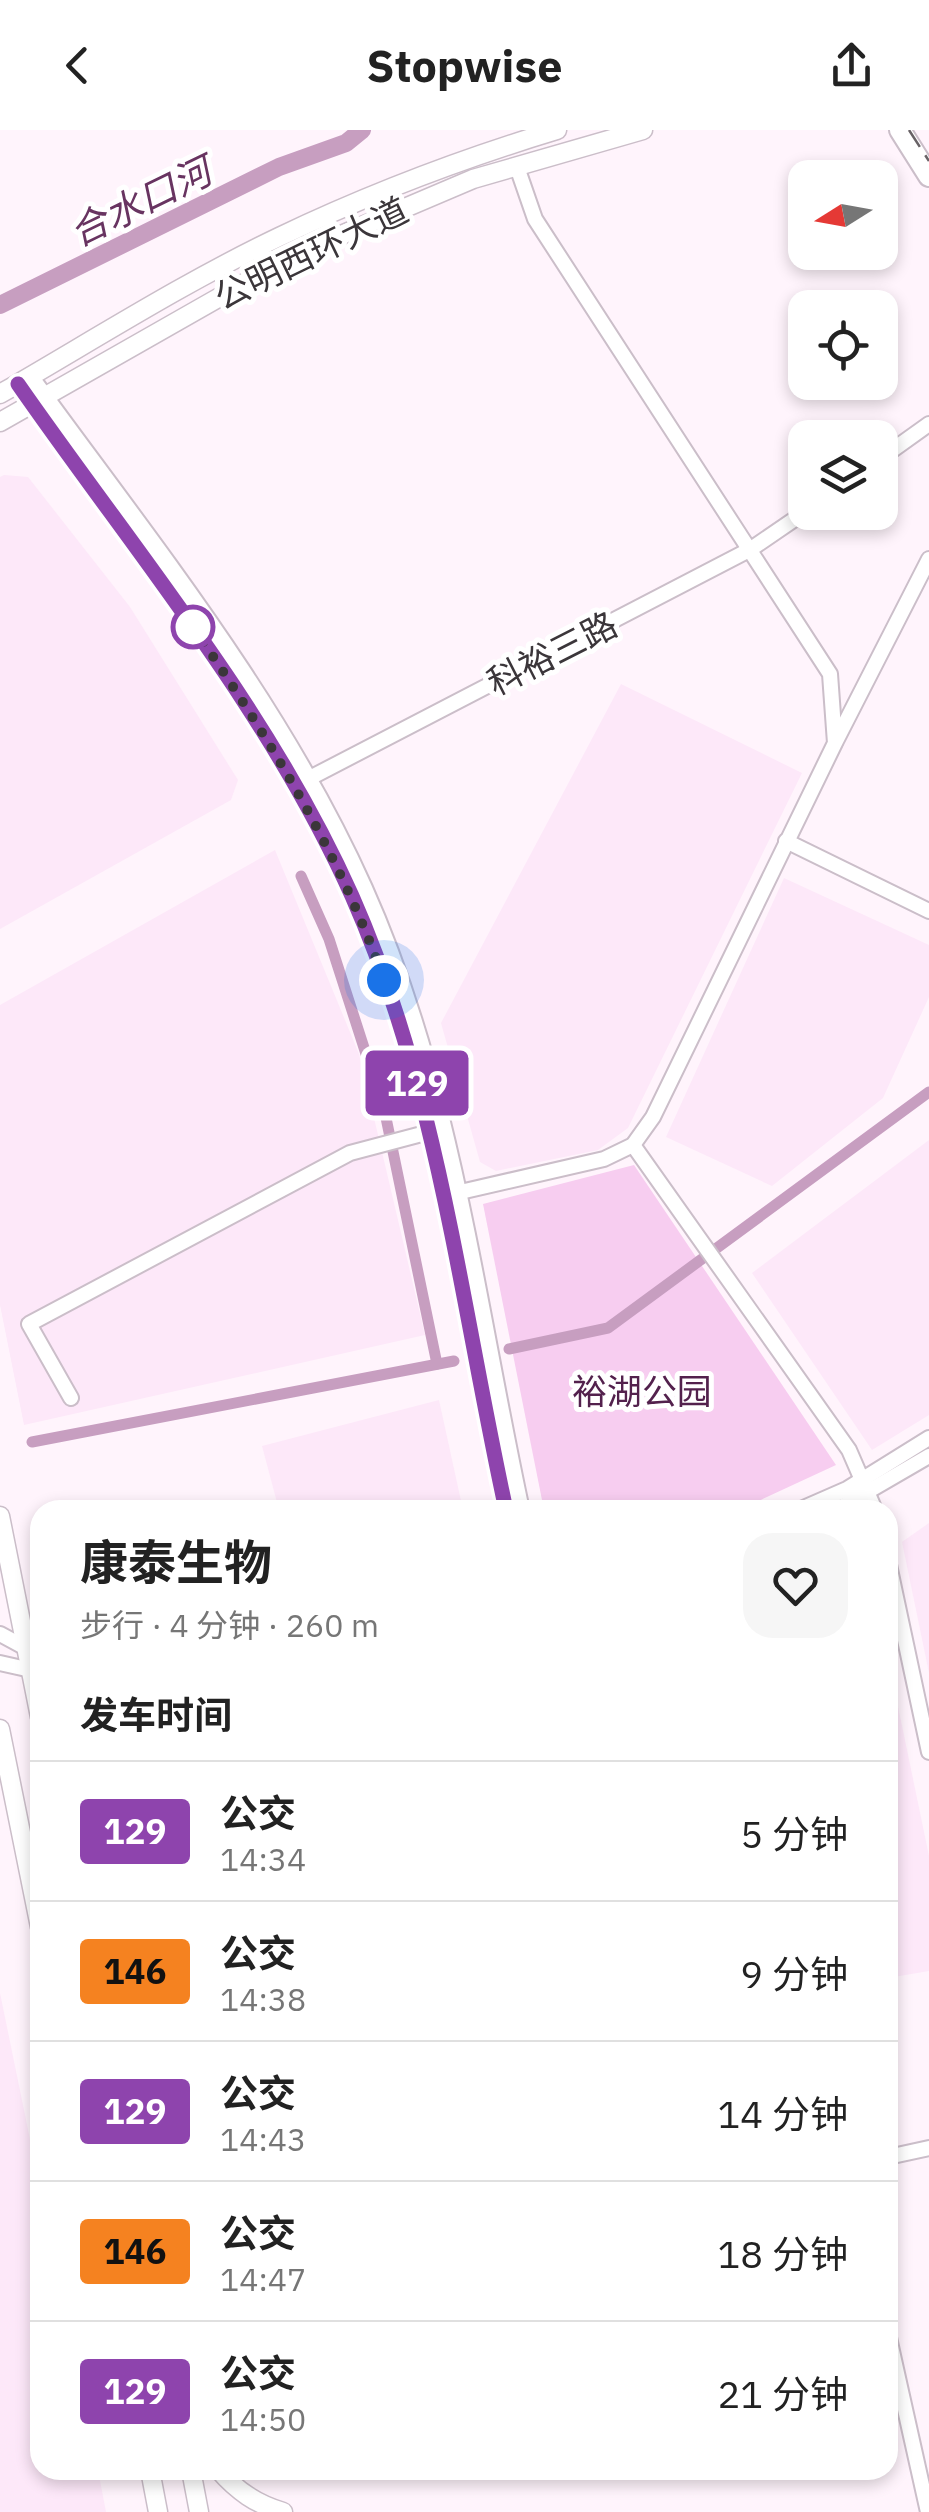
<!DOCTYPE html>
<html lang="zh">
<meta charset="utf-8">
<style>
body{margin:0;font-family:"IBM Plex Sans","Noto Sans SC",sans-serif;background:#f6f6f6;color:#222;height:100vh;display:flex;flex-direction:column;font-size:38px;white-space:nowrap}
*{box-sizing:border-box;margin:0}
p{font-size:32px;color:#767676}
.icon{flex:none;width:55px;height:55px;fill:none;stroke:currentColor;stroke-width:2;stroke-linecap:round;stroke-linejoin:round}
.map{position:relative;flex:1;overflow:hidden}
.details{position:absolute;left:30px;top:1370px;width:868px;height:980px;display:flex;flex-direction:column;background:#fff;border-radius:30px;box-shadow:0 5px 15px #0003}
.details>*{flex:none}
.badge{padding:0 20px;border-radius:8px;font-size:35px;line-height:65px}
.needle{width:65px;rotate:259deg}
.controls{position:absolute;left:788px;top:30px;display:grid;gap:20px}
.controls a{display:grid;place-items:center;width:110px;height:110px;border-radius:20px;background:#fff;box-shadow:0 5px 15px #0003;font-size:50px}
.you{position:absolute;width:50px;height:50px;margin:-25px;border:8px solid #fff;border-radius:50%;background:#1a73e8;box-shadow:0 0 0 15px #1a73e833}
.map>.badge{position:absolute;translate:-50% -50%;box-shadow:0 0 0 5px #fff}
h2{padding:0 50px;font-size:38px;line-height:90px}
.round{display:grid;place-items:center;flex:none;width:105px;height:105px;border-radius:30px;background:#f6f6f6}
.head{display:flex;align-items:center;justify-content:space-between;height:170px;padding:0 50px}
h1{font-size:48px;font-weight:700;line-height:75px}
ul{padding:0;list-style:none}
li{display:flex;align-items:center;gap:30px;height:140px;padding:0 50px;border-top:2px solid #e0e0e0}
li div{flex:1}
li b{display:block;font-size:38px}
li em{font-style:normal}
li .badge{min-width:110px;font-weight:700;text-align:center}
header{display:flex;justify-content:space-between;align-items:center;height:130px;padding:0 50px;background:#fff;font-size:45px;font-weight:700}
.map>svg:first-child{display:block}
</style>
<header><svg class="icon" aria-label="back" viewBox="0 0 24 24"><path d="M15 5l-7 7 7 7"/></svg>Stopwise<svg class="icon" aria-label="share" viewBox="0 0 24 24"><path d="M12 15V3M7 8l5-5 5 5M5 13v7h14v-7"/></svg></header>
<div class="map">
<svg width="929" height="2382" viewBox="0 0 929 2382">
<rect width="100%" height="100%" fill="#fff4fc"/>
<g fill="#fde8f9">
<path d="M4 345 28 347 130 477 238 650 231 670 0 799V347Z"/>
<path d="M621 554 802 643 628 998 598 1020 496 1041 480 1032 441 893Z"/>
<path d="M275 720 359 924 425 1205 24 1295 0 1175V875Z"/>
<path d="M784 748 929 815V867L883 968 772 1056 666 1007Z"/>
<path d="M929 1010V1285L872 1320 752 1143Z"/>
<path d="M439 1270 463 1380H279L262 1316Z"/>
<path d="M929 1393V1543L902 1412Z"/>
<path d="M888 1528 929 1726V1841L888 1848Z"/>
<path d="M0 1863 40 2058V2340H98L106 2382H0Z"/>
</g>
<path fill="#f7cdf0" d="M634 1035 836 1335 739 1380H544L483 1074Z"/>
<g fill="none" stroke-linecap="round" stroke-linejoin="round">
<g stroke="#c79ec0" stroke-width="11">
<path d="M301 746 329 809 385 983 437 1234"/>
<path d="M509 1219 608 1198 929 962"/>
<path d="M32 1312 454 1231"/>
</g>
<path stroke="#c79ec0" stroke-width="18" d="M0 175 279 37 346 13 362 0"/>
<defs>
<g id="minor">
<path d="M31 246C150 410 282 572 365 758 453 954 477 1172 522 1380"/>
<path d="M18 254C134 420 269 579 352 766 437 960 462 1174 506 1380"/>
<path d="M880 329 929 294"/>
<path d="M836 611 929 429"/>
<path d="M304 651 751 419 805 382"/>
<path d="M786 711 929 781"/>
<path d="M633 1015 849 1320 875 1380"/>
<path d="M443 1066 604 1029 633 1015 653 987 835 613 830 544 535 89 517 37"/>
<path d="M71 1268 29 1194 350 1023 437 1000"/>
<path d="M799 1380 847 1359 929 1308"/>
<path d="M836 1380 929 1326"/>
<path d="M888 1430 929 1622"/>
<path d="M0 1504 26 1518 40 1520"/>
<path d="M0 1533 40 1542"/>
<path d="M888 2027 929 2018"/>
<path d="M888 2203 928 2382"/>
</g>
<g id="major">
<path d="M0 264C92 211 183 153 279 107 369 64 461 29 557 0"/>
<path d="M0 292 292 126 473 49 643 0"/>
<path d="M0 1386 40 1587"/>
<path d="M0 1599 40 1797"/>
<path d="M150 2340 158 2382"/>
<path d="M191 2340 199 2382"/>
<path d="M219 2340C237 2361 256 2374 283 2382"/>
</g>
<path id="highway" d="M900 0 929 46"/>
</defs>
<use href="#minor" stroke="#cbbec9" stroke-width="18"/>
<use href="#major" stroke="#cbbec9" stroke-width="21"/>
<use href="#highway" stroke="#cbbec9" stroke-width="24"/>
<use href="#minor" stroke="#fff" stroke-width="14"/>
<use href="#major" stroke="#fff" stroke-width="18"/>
<use href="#highway" stroke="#fff" stroke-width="20"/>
<path stroke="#686266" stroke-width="2.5" stroke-dasharray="20 10" stroke-linecap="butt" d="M909 0 929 31"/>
</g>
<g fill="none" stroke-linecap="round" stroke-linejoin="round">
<defs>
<path id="line" d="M18 254C134 421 268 578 352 766 438 960 461 1174 506 1380"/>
</defs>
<use href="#line" stroke="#fff" stroke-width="22"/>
<use href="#line" stroke="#8e44ad" stroke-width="15"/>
<path stroke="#3b363a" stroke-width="10" stroke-dasharray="0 18" d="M193 497C269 608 339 722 384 850"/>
</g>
<circle fill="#fff" stroke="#8e44ad" stroke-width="5" cx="193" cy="497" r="20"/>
<g text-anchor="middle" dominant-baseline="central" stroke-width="10" stroke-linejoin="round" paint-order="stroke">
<g font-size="35" fill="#3b363a" stroke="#fff">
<text transform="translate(311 123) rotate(-26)">公明西环大道</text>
<text transform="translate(552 523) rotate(-27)">科裕三路</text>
</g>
<g font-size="35" fill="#53214d" stroke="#fff">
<text x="642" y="1261">裕湖公园</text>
</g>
<g font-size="38" font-style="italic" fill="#683461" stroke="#fff">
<text transform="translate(140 71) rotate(-26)">合水口河</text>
</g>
</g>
</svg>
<div class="controls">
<a><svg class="needle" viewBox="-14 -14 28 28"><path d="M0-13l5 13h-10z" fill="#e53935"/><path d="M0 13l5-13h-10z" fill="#767676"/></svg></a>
<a><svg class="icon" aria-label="locate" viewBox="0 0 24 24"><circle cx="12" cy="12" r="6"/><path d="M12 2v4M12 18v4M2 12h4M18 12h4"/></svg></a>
<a><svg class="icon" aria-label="layers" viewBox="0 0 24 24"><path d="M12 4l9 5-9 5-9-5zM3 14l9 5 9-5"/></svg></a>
</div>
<div class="you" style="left:384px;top:850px"></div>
<b class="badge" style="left:417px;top:953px;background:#8e44ad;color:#fff">129</b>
<section class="details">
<div class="head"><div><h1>康泰生物</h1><p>步行 · 4 分钟 · 260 m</p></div><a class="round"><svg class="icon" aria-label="heart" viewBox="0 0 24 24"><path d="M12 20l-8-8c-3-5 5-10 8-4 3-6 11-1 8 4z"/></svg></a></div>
<h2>发车时间</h2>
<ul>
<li><span class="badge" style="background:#8e44ad;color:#fff">129</span><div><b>公交</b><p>14:34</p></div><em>5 分钟</em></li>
<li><span class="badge" style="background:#f58220;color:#111">146</span><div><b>公交</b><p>14:38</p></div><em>9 分钟</em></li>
<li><span class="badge" style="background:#8e44ad;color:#fff">129</span><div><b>公交</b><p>14:43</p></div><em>14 分钟</em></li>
<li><span class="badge" style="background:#f58220;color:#111">146</span><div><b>公交</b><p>14:47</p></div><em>18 分钟</em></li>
<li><span class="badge" style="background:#8e44ad;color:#fff">129</span><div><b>公交</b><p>14:50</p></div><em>21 分钟</em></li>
</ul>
</section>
</div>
